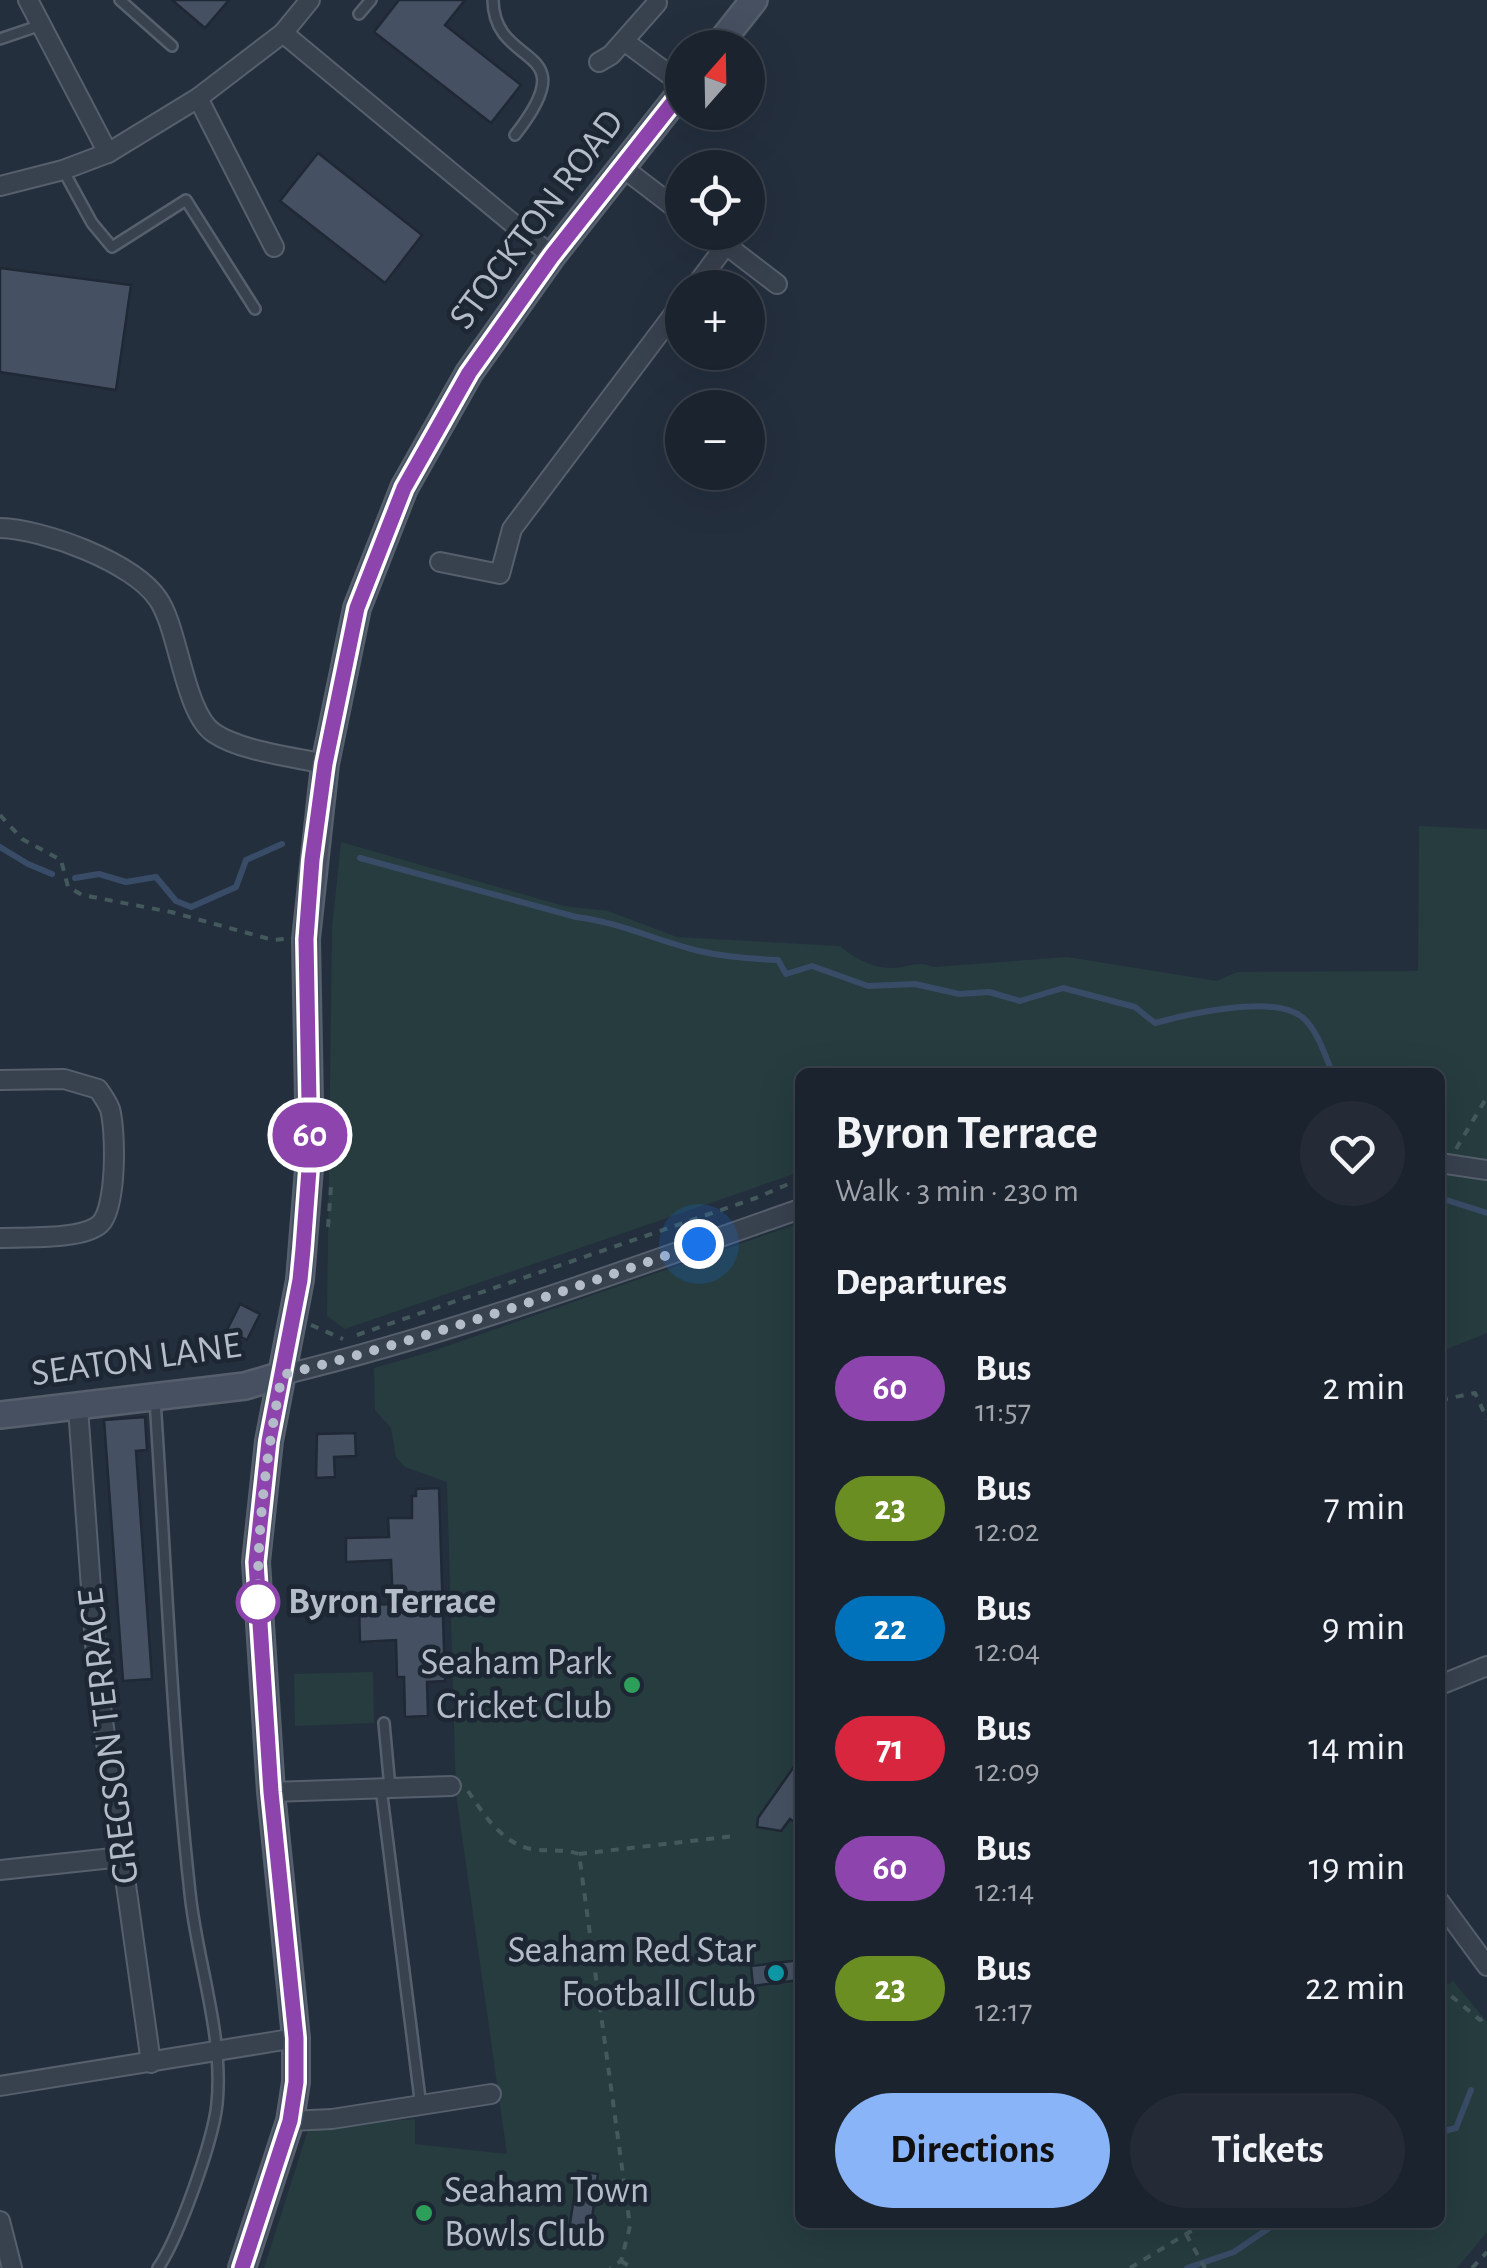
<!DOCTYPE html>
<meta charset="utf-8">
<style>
body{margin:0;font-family:"Alegreya Sans",sans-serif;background:#242b36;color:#f1f3f6;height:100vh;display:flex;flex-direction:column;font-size:38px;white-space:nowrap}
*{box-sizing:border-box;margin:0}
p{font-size:32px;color:#a0a4aa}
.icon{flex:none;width:55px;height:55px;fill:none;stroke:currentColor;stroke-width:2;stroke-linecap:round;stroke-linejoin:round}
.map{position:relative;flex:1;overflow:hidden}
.drawer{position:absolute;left:795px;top:1068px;width:650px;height:1160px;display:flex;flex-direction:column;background:#1b232e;border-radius:15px;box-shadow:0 10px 40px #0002,0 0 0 2px #39404a}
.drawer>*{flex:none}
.badge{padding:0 20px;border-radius:32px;font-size:35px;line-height:65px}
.needle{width:65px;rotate:20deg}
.controls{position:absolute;left:665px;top:30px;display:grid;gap:20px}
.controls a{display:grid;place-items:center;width:100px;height:100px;border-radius:50%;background:#1b232e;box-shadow:0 10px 40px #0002,0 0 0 2px #39404a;font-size:50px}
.you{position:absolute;width:50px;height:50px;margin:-25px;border:8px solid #fff;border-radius:50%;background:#1a73e8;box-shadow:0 0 0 15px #1a73e833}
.map>.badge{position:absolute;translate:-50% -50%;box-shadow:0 0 0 5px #fff}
h2{padding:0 40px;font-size:38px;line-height:90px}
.round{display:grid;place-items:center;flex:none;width:105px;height:105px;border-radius:52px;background:#242b36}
.overview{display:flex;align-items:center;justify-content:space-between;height:170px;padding:0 40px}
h1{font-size:48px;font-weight:700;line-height:75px}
.cta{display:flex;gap:20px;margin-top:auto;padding:20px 40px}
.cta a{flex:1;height:115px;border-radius:60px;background:#8ab4f8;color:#111;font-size:40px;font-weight:700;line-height:115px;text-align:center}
.cta a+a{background:#242b36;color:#f1f3f6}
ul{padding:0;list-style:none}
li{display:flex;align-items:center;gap:30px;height:120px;padding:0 40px}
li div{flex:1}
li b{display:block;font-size:38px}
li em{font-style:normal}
li .badge{min-width:110px;font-weight:700;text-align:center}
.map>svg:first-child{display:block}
</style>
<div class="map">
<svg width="1487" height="2268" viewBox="0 0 1487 2268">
<rect width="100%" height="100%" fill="#242f3e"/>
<g fill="#263c3f">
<path d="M1419 826 1487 829V1333L1440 1352V1072H800V1172L345 1329 327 1316 332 929 341 842 564 906 608 911 677 937 840 946C854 958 874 969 893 968 910 967 918 960 934 967L1067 957 1217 981 1237 972 1418 971Z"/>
<path d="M800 1223V2222H1440V1989L1453 1981 1487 2022V2232L1457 2268H264L309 2127 415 2119V2144L507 2154 456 1794 447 1482 405 1467 396 1457 391 1428 375 1410 374 1368 430 1352Z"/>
<path d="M373 1672 374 1723 295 1726 294 1674Z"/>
</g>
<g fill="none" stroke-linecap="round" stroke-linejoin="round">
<g stroke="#394c67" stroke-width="6">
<path d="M0 847 28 864 52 874"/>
<path d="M360 858 576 917C619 922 657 941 699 951 725 957 751 959 778 960L786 974 812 966 868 986 915 984 959 994 989 992 1020 1001 1063 988 1135 1007 1155 1023C1188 1014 1274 994 1302 1017 1317 1029 1325 1055 1332 1072"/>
<path d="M75 878 99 874 126 882 156 877 176 901 191 907 236 887 246 860 282 844"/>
<path d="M1440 1198 1487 1213"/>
<path d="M1440 2132 1456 2128 1471 2090"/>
<path d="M1187 2268 1234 2252 1278 2222"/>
</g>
</g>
<g fill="#455162" stroke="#1f2835" stroke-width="2.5">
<path d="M172 0H229L205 28Z"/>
<path d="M399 0H465L445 25 521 85 491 123 374 32Z"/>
<path d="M318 153 422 235 385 283 280 201Z"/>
<path d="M0 268 131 285 116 390 0 372Z"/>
<path d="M240 1304 260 1314 247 1340 227 1330Z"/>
<path d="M145 1417 147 1450 136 1451 152 1679 123 1681 104 1420Z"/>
<path d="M355 1433 356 1456 334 1457 335 1477 316 1478 317 1434Z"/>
<path d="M439 1488 445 1681 427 1682 428 1716 405 1717 404 1677H397L396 1640 360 1642 359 1605 393 1604 391 1560 346 1562V1538L389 1537 388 1518H412V1496H416V1489Z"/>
<path d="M800 1758V1826L790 1819 781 1831 757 1827 758 1818Z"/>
<path d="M800 1960V1980L753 1986 751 1966Z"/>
<path d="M578 2171 598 2174 590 2233 569 2230Z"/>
</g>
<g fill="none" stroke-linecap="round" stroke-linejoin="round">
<defs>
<g id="service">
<path d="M120 0 172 46"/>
<path d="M493 0C494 71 588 42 515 135"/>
<path d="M359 14 371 0"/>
<path d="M0 39 41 25"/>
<path d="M63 170 92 223 112 247 186 200 255 309"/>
<path d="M155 1400C166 1564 172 1730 190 1893 197 1962 224 2034 217 2104 213 2141 179 2237 158 2268"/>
<path d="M384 1723 390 1788"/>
<path d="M381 1788 421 2107"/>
</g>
<g id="minor">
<path d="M28 0 108 153"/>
<path d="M283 33 552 256"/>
<path d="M624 41 682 84"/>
<path d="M599 62 611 55 657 3"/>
<path d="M198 98 274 247"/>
<path d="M622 167 682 213"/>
<path d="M0 186 63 170 108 153 198 98 283 33 310 0"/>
<path d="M709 232 777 284"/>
<path d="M694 288 726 245"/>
<path d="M0 528C43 529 133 562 158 599 179 629 184 713 214 733 240 751 294 757 325 764"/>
<path d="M440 562 500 574 512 529 682 303"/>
<path d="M0 1080 64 1079 98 1089C103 1096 107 1102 110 1109 116 1131 117 1208 100 1224 83 1240 23 1237 0 1238"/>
<path d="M1440 1163 1487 1170"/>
<path d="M282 1375C459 1332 628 1269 800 1209"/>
<path d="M78 1408 98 1685 151 2063"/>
<path d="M1440 1685 1487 1666"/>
<path d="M271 1792 451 1786"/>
<path d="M0 1870 122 1857"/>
<path d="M1440 1902 1487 1966"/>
<path d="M0 2086 296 2038"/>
<path d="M290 2121 332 2119 491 2094"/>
<path d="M0 2221 12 2268"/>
</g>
<g id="secondary">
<path d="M716 48 754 0"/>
<path d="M0 1415 245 1386 282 1375"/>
<path d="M242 2268 290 2121 296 2082V2038L271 1792 256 1562 269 1441 300 1280 310 1156 306 939 325 764 357 608 404 488 469 373 552 256 682 91"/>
</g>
</defs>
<use href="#service" stroke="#565f6c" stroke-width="14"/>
<use href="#minor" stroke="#565f6c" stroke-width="22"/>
<use href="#secondary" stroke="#565f6c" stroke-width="30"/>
<g stroke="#44595c" stroke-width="4" stroke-dasharray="8 8" stroke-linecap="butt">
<path d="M0 815 22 839 61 860 68 887 82 895 171 912 273 940 285 939"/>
<path d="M1456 1149 1487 1097"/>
<path d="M328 1227 331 1187"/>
<path d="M311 1325 343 1339"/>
<path d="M357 1335 756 1198 800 1179"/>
<path d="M1440 1400 1475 1393 1487 1419"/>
<path d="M468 1791C484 1815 502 1843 531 1849 548 1852 561 1848 579 1854L630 2226 621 2261 610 2268"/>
<path d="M579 1854 734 1836"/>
<path d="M1440 1995 1444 1990 1480 2020 1487 2016"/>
<path d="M1186 2234 1205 2268"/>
<path d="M621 2261 632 2268"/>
<path d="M1130 2268 1206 2222"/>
<path d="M1472 2268 1487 2252"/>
</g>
<use href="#service" stroke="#38414e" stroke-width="9"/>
<use href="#minor" stroke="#38414e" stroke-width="18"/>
<use href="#secondary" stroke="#465061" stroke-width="25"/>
</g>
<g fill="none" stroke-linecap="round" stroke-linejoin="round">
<defs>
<path id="line" d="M242 2268 290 2121 296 2082V2038L271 1792 256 1562 269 1441 300 1280 303 1249 310 1156 306 939 312 860 325 764 357 608 404 488 469 373 552 256 682 91"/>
</defs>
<use href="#line" stroke="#fff" stroke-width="22"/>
<use href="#line" stroke="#8e44ad" stroke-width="15"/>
<path stroke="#b4bcc9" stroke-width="10" stroke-dasharray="0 18" d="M258 1602C257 1523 267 1452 282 1375 426 1339 560 1293 699 1244"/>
</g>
<circle fill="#fff" stroke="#8e44ad" stroke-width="5" cx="258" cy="1602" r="20"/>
<g fill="#2e9e5b" stroke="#1d2633" stroke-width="4">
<circle cx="632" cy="1685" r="10"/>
<circle cx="424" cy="2213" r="10"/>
</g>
<circle fill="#0f9aa8" stroke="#1d2633" stroke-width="4" cx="776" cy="1973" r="10"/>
<g text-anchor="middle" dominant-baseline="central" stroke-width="9" stroke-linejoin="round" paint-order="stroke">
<g font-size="38" fill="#b4bcc9" stroke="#1d2633">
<text transform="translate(537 220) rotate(-53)">STOCKTON ROAD</text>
<text transform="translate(136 1360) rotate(-8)">SEATON LANE</text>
<text transform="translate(109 1736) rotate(-97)">GREGSON TERRACE</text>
</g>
<g font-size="38" font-weight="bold" fill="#b4bcc9" stroke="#1d2633" text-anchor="start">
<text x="288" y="1602">Byron Terrace</text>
</g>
<g font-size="38" fill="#b4bcc9" stroke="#1d2633" text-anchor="end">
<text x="612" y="1663">Seaham Park<tspan x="612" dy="44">Cricket Club</tspan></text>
<text x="756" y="1951">Seaham Red Star<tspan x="756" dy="44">Football Club</tspan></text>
<text x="444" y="2191" text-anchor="start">Seaham Town<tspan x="444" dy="44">Bowls Club</tspan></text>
</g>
</g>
</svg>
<div class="controls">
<a><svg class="needle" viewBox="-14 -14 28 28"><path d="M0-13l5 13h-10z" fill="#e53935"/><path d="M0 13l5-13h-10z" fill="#a0a4aa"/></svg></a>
<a><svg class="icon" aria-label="locate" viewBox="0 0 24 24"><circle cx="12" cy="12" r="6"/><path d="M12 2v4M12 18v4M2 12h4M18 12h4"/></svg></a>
<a>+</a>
<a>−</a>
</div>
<div class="you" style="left:699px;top:1244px"></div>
<b class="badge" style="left:310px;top:1135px;background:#8e44ad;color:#fff">60</b>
<section class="drawer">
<div class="overview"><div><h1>Byron Terrace</h1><p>Walk · 3 min · 230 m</p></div><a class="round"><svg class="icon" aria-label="heart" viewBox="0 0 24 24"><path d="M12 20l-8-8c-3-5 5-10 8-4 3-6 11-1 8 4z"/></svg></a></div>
<h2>Departures</h2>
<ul>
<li><span class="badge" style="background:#8e44ad;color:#fff">60</span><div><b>Bus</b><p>11:57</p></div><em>2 min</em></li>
<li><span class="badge" style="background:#6b8e23;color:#fff">23</span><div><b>Bus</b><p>12:02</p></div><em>7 min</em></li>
<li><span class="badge" style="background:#0072bc;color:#fff">22</span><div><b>Bus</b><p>12:04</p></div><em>9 min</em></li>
<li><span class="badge" style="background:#d7263d;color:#fff">71</span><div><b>Bus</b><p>12:09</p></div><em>14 min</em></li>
<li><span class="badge" style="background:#8e44ad;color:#fff">60</span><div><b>Bus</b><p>12:14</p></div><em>19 min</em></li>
<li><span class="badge" style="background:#6b8e23;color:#fff">23</span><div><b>Bus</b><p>12:17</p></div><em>22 min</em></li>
</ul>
<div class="cta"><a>Directions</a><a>Tickets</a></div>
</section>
</div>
